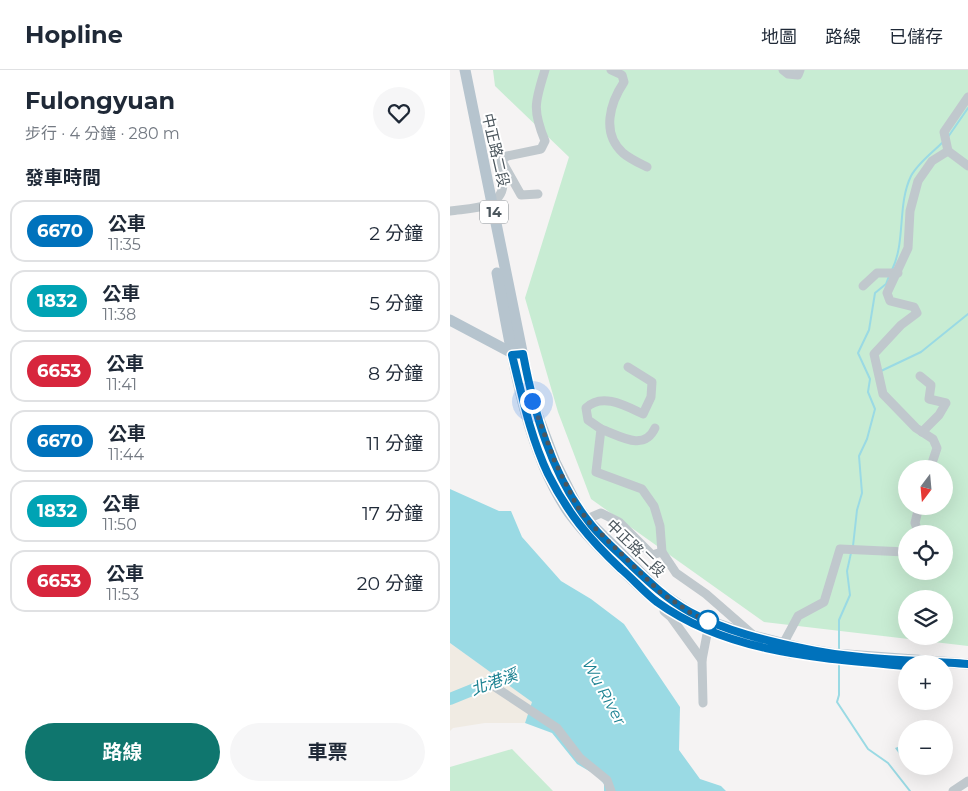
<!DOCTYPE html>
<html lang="zh-TW">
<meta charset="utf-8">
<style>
body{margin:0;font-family:Montserrat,"Noto Sans TC",sans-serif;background:#f6f6f7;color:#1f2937;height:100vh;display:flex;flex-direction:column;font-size:19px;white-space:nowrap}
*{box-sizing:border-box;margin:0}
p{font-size:16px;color:#747a83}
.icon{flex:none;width:28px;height:28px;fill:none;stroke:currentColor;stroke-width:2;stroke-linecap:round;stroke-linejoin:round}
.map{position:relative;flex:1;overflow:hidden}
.panel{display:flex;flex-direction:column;background:#fff;width:450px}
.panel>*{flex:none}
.badge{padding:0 10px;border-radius:16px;font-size:18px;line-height:32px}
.needle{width:32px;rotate:196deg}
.controls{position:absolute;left:448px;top:390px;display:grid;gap:10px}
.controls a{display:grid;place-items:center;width:55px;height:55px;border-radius:50%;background:#fff;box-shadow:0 5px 20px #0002;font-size:25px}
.you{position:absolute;width:25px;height:25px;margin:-12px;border:4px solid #fff;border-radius:50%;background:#1a73e8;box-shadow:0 0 0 8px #1a73e833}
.map>.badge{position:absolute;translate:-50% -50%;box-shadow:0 0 0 2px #fff}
h2{padding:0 25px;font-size:19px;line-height:45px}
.round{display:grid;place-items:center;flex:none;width:52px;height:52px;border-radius:26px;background:#f6f6f7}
.summary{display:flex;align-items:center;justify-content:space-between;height:85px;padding:0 25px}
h1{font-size:24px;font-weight:700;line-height:38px}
.button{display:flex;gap:10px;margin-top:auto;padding:10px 25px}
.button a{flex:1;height:58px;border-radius:30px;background:#0f766e;color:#fff;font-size:20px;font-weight:700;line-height:58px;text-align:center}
.button a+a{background:#f6f6f7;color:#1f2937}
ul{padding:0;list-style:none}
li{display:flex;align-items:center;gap:15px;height:62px;margin:0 10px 8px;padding:0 15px;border:2px solid #e0e1e3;border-radius:15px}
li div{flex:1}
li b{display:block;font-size:19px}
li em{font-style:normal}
li .badge{min-width:55px;font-weight:700;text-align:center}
header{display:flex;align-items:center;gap:30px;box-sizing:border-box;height:70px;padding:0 25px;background:#fff;border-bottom:1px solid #e0e1e3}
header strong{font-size:24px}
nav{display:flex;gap:28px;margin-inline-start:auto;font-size:18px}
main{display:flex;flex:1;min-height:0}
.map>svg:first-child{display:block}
</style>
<header>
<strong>Hopline</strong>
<nav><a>地圖</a><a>路線</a><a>已儲存</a></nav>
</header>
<main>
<section class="panel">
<div class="summary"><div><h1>Fulongyuan</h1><p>步行 · 4 分鐘 · 280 m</p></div><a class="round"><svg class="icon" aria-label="heart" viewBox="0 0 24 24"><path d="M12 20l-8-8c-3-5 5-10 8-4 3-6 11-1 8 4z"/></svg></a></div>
<h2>發車時間</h2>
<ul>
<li><span class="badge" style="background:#0072bc;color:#fff">6670</span><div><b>公車</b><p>11:35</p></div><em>2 分鐘</em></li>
<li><span class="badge" style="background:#00a3b4;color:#fff">1832</span><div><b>公車</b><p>11:38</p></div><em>5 分鐘</em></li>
<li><span class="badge" style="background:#d7263d;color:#fff">6653</span><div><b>公車</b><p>11:41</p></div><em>8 分鐘</em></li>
<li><span class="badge" style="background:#0072bc;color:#fff">6670</span><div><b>公車</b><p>11:44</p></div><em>11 分鐘</em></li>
<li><span class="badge" style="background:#00a3b4;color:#fff">1832</span><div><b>公車</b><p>11:50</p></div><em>17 分鐘</em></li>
<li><span class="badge" style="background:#d7263d;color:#fff">6653</span><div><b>公車</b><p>11:53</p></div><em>20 分鐘</em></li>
</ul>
<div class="button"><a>路線</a><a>車票</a></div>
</section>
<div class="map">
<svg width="518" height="721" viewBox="0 0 518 721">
<rect width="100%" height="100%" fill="#f5f3f3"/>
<g fill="#c8ecd3" fill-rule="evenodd">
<path d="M43 0H518V576L314 552 141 429 108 342 75 228 119 87 45 16ZM456 399H494V436H456ZM456 464H494V501H456ZM456 529H494V566H456Z"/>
<path d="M62 679 103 721H0V697Z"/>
</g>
<path fill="#f0ebe3" d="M0 573 83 632 75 653H35L3 658 0 661Z"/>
<g fill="#9adae4">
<path d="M0 419 49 441H61L72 467 111 511 141 529 174 554 230 637 229 680 250 709 271 716 276 721H154V714L146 705 127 694 102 663 75 653 82 632 0 573Z"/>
<path d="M456 674V687L452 688 445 678Z"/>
</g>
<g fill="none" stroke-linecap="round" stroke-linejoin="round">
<g stroke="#9adae4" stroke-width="2">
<path d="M498 67 518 38"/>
<path d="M442 200C456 171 447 135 461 106 468 93 483 82 493 72"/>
<path d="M431 301 471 282 518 244"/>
<path d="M403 476 407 440 412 423 409 386 417 369 425 339 418 322 420 309 408 283 419 260 425 223 436 214 439 206"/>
<path d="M389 580V550L400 525 397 501 401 483"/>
<path d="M389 588V625L387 632 418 679 438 693 460 721"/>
</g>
<path stroke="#9adae4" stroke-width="12" d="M0 629 64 603"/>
<g stroke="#c0c8cd" stroke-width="9">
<path d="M161 0 172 5 174 12C160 33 151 63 173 83 180 89 189 93 197 97"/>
<path d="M333 0 338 4 348 5 350 0"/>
<path d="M498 81 518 96"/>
<path d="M53 93 71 125 88 124"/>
<path d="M0 141C19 138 51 140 53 115 53 107 51 99 51 91L57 86 91 79 95 71C82 39 85 32 95 0"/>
<path d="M413 216 427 203H448"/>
<path d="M178 297 202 312 201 327 193 344C176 336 152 322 136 338L138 350 151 359 146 402 192 419 204 436 210 456 212 482 226 503 256 524 303 565"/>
<path d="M470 306 481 315 479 329 496 333 489 345 472 362"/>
<path d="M151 359C170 366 194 382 205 358"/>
<path d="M480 399 487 378 483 369 466 358 433 324 424 284 451 255 467 243 464 237 440 231 437 223 458 178 460 141 468 111 482 91 498 81 494 62 518 27"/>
<path d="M137 449 151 443 169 452 202 485 212 482"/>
<path d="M469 464 465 453 469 436"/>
<path d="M214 541 221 547 252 590"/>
<path d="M333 574 348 546 374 532 390 479 456 482"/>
<path d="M42 615 107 658 130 688 157 710 161 721"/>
<path d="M253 633 252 590 258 559"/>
<path d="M503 721 518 711"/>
</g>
<g stroke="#b6c4ce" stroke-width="11">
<path d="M15 0 82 331 105 392 127 436 139 452 210 522 241 543 259 551 295 564 355 579 384 584 518 594"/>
<path d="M47 203C61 278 75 381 120 444 135 464 153 482 171 499 183 510 195 523 208 532 247 560 294 573 341 583"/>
<path d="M0 250 64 284"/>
</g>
</g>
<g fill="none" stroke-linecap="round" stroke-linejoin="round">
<defs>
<path id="line" d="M456 596C372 588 279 584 207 532 194 522 183 509 171 499 139 469 117 442 98 404 80 366 72 325 62 285L73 284C84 342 101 404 139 452 151 468 167 481 181 495 200 513 218 530 240 542 275 561 317 571 356 579 406 590 466 590 518 594"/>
</defs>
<use href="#line" stroke="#fff" stroke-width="11"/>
<use href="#line" stroke="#0072bc" stroke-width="8"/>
<path stroke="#4c575e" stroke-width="5" stroke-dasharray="0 9" d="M82 331 105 392 127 436 139 452 210 522 241 543 258 551"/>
</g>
<circle fill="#fff" stroke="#0072bc" stroke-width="2.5" cx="258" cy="551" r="10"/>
<g text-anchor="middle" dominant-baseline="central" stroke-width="4" stroke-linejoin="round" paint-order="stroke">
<rect fill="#fff" stroke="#82898e" stroke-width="1" x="30" y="130.5" width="28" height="23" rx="4"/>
<g font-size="14" font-weight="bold" fill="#4c575e">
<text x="44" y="142">14</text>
</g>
<g font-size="15" fill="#4c575e" stroke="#fff">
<text transform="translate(46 80) rotate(77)">中正路二段</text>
<text transform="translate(186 478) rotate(44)">中正路二段</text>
</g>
<g font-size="16" font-style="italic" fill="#1c8292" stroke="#fff">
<text transform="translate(44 612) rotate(-20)">北港溪</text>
<text transform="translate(154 622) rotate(61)">Wu River</text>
</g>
</g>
</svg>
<div class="controls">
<a><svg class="needle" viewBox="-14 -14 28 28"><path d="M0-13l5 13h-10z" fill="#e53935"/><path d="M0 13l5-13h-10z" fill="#747a83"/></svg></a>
<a><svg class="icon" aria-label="locate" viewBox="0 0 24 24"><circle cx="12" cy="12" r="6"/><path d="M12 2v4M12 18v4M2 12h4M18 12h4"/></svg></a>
<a><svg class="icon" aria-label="layers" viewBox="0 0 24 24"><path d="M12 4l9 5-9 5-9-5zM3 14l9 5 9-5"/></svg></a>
<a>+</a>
<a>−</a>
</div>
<div class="you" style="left:82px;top:331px"></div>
</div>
</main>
